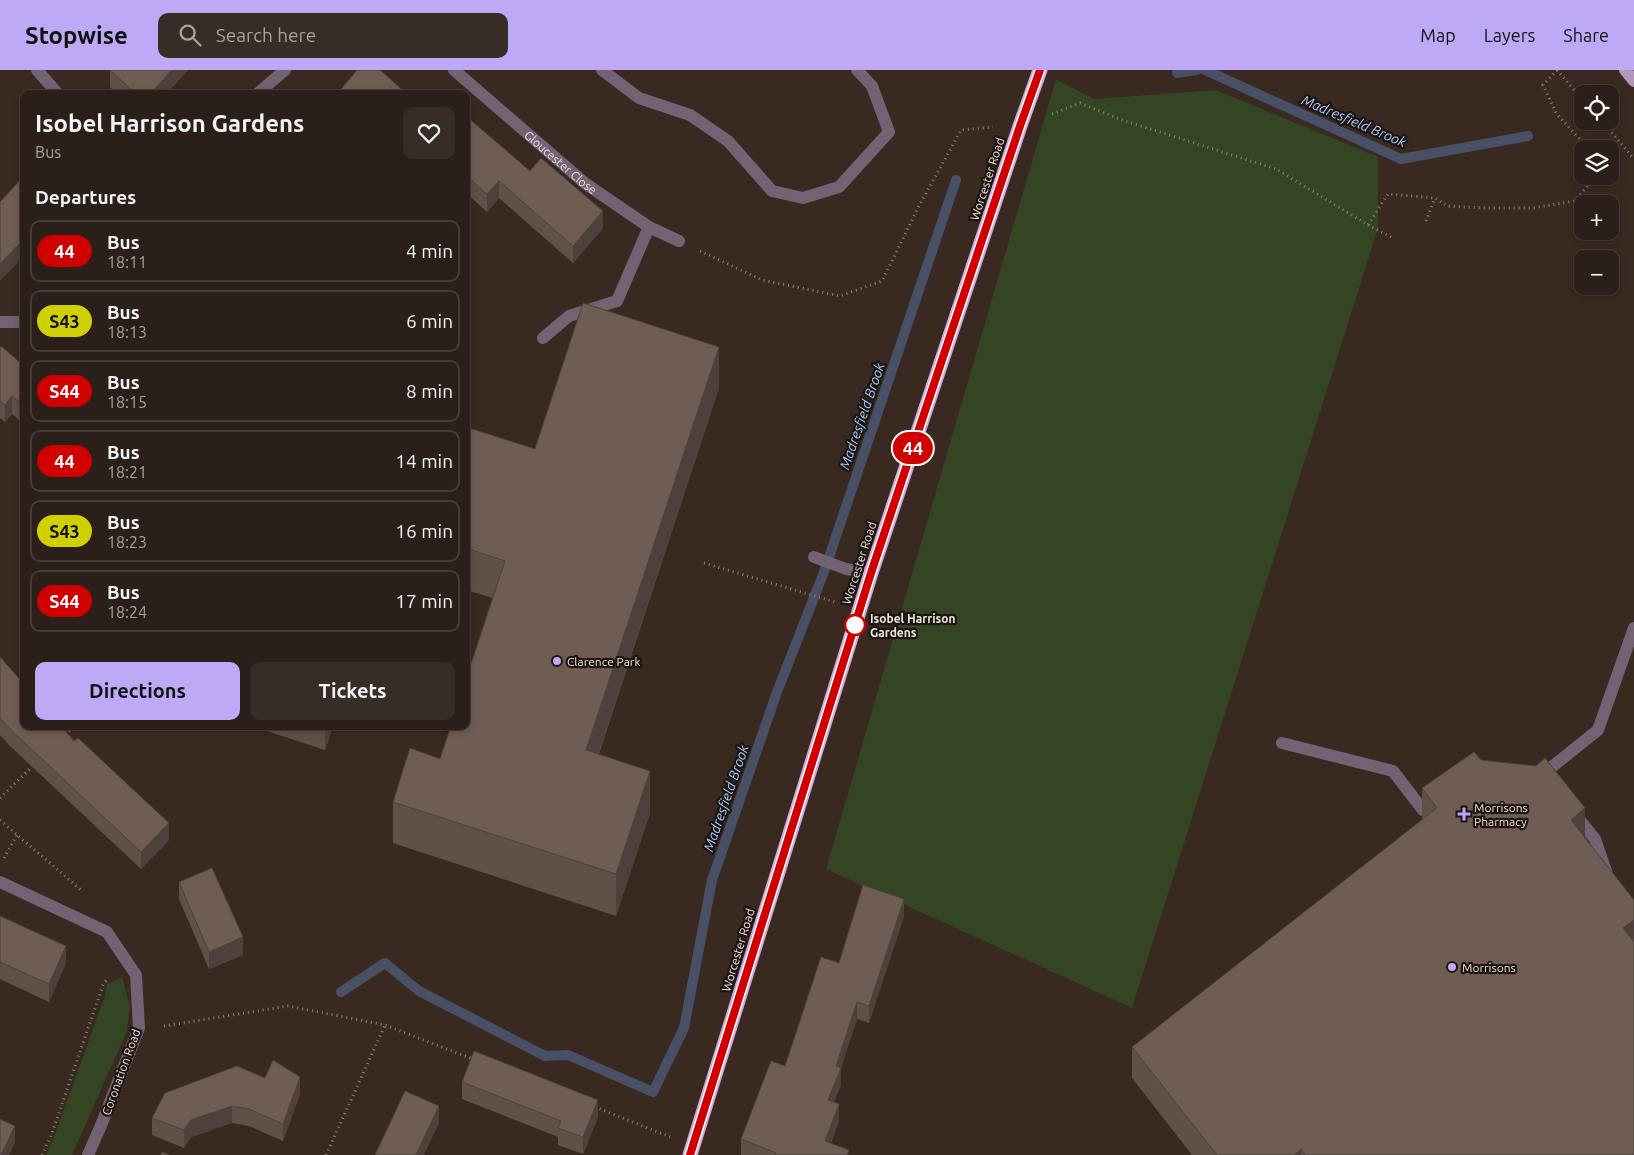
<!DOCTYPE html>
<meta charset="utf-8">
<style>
body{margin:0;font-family:Ubuntu,sans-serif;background:#372c26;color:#f1f3f6;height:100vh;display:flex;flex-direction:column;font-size:19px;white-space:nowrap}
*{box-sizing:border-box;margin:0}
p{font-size:16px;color:#a6a2a2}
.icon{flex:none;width:28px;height:28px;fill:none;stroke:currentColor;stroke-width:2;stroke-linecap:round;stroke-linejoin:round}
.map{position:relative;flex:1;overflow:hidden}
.details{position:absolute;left:20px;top:20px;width:450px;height:640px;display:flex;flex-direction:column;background:#2b1f19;border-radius:10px;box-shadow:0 2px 8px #0003,0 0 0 1px #473d38}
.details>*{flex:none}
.badge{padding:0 10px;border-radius:16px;font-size:18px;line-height:32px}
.tools{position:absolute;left:1574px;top:15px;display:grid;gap:10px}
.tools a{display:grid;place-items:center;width:45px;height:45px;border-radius:10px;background:#2b1f19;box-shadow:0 2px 8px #0003,0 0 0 1px #473d38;font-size:25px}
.map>.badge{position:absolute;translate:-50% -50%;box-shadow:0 0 0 2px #fff}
h2{padding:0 15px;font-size:19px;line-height:45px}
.round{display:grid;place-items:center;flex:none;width:52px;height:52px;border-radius:10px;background:#372c26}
.headline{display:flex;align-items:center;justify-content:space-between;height:85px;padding:0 15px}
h1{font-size:24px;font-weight:700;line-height:38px}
.action{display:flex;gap:10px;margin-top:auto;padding:10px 15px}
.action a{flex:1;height:58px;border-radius:10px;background:#bda9f5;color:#111;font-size:20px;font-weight:700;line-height:58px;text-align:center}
.action a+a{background:#372c26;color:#f1f3f6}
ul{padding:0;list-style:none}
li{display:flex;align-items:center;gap:15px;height:62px;margin:0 10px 8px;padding:0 5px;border:2px solid #473d38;border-radius:10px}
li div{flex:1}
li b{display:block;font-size:19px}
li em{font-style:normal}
li .badge{min-width:55px;font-weight:700;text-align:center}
header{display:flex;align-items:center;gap:30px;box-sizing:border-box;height:70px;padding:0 25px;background:#bda9f5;color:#111}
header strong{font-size:24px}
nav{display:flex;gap:28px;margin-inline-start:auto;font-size:18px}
.search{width:350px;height:45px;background:#372c26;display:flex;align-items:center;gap:12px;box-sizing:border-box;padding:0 18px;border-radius:10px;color:#a6a2a2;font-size:19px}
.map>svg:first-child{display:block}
</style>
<header>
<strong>Stopwise</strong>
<div class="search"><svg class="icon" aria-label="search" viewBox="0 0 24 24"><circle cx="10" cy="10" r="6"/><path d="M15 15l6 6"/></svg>Search here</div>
<nav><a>Map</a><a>Layers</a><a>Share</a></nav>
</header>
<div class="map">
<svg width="1634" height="1085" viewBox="0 0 1634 1085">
<rect width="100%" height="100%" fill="#392921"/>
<g fill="#344523">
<path d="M1056 9 1094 29 1216 20 1378 87V158L1132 938 826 799Z"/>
<path d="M122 907 130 936 127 961 72 1085H46L54 1067 105 926 107 914Z"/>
</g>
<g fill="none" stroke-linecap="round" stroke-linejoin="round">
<g stroke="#485066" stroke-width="10">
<path d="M1205 0 1401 89 1528 66"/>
<path d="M1177 3 1197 0"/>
<path d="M341 922 385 893 419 921 545 986 568 985 653 1022 684 958 712 810 777 622 824 502 956 110"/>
</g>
<g stroke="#91837c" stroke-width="3" stroke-dasharray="1 4" stroke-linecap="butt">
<path d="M1557 0 1543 15 1556 43 1584 74 1587 79"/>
<path d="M1557 0 1582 29"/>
<path d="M1052 44 1080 33 1119 49 1276 99 1368 155 1388 124 1435 128 1447 136 1482 138H1533L1575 131 1593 109V106"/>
<path d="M1602 51 1634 89"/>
<path d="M1426 151 1435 128"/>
<path d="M1368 155 1393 168"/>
<path d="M700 181 762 210 840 226 882 211 919 136 961 60 993 57"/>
<path d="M704 493 835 532"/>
<path d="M65 665 74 656"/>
<path d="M0 728 35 694"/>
<path d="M0 750 81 820"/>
<path d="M4 788 17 765"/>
<path d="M164 956 288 936 385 955 475 990"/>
<path d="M595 1037 670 1067"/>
<path d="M42 1085 51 1066 103 915 108 908"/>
<path d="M326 1085 385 955"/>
</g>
<g stroke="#726274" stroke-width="12">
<path d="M37 0 58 24"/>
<path id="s1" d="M454 0 586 114 649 157 679 171"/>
<path d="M602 0 639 28 690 45 728 71 772 121 803 128 839 117 889 62 872 16 857 0"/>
<path d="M257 24 285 0"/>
<path d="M0 252H24"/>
<path d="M543 268 569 246 617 231 649 157"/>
<path d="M814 487 846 499 871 503"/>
<path d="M1282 673 1393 701 1423 740 1435 731"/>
<path d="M1539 704H1543L1598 660 1634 558"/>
<path d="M1574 743 1595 769 1607 804"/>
<path d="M0 812 107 862 136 905 139 958 102 1053 88 1085"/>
</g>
<path stroke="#b596bb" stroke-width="12" d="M1625 0 1634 11"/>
<path stroke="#d0aad7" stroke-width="15" d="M690 1085 871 503 1020 56 1040 0"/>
</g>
<g fill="#5f5048">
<path d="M110 0H188L166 24H117L110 17Z"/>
<path d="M466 46 530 101 603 158 573 193 499 128 487 142 466 123Z"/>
<path d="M0 278 24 296V354L12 344 5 352 0 348Z"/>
<path d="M719 318 599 684 650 743 616 846 393 773V732L440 689 493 528 466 520V357L535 379Z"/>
<path d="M0 587 74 671 169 770 141 799 9 675 0 665Z"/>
<path d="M252 656H333L325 680Z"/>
<path d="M1481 690 1585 768 1634 1085H1192L1132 1008V977L1422 750V718Z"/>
<path d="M179 812 243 885 209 899 179 829Z"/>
<path d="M0 846 66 893 49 932 0 909Z"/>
<path d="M904 846 869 953 857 949 841 998V1015L834 1032 839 1051 831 1073 849 1085H741V1069L785 996 839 893Z"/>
<path d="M462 1012 598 1047 583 1084 558 1075V1067L462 1029Z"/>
<path d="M300 1024 283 1071 249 1056 232 1053 191 1067 184 1078 152 1065V1048Z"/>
</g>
<g fill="#4e413b">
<path d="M172 0H188L166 24H150Z"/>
<path d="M499 111V128L487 142V124Z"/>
<path d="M603 141V158L573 193V176Z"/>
<path d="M24 169V186L0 211V194Z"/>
<path d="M719 277V318L586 721V680Z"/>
<path d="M12 326V344L5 352V335Z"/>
<path d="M325 656H333L325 680Z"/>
<path d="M650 701V743L616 846V804Z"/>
<path d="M1585 738V770L1571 750Z"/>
<path d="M169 753V770L141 799V782Z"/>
<path d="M904 829V846L869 953V936Z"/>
<path d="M1634 850V881L1623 858Z"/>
<path d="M243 867V885L209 899V882Z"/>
<path d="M66 876V893L49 932V914Z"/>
<path d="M857 932V949L841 998V1015L828 1048V1030L836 996Z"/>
<path d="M300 1007V1024L283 1071V1054Z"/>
<path d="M598 1030V1047L583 1084V1067Z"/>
<path d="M839 1034V1051L826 1085 825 1071Z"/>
<path d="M232 1036V1053L191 1067 184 1078V1060L191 1050Z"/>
<path d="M439 1036V1053L424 1085H416Z"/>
<path d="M15 1056V1073L9 1085H1Z"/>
<path d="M1301 1079V1085H1294Z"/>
</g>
<g fill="#6f5d54" stroke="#4e413b">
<path d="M110 0H172L150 24H136Z"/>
<path d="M357 0H380L407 24H337Z"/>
<path d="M466 46 530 101 541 88 603 141 573 176 499 111 487 124 466 106Z"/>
<path d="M24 106V169L0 194V132Z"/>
<path d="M583 233 719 277 586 680 650 701 616 804 393 732 410 678 440 689 451 656H466V609L505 491 466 478V357L535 379Z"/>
<path d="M1 276 24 296V336L12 326 5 335 0 331V278Z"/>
<path d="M0 587 24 614V656H61L74 671 78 668 169 753 141 782 9 658 0 648Z"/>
<path d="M1474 682 1481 690 1536 696 1545 688 1585 738 1571 750 1634 830V850L1623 858 1634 872V1085H1305L1301 1079 1294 1085H1217L1132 977 1437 738 1422 718Z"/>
<path d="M212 798 243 867 209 882 179 812Z"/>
<path d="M863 815 904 829 869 936 857 932 836 996 841 998 828 1030 839 1034 825 1071 849 1080 847 1085H775L776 1083 741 1069 771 991 785 996 821 887 839 893Z"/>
<path d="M0 846 66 876 49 914 0 892Z"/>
<path d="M474 981 598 1030 583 1067 558 1058 561 1051 462 1012Z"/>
<path d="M273 990 300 1007 283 1054 249 1039 232 1036 191 1050 184 1060 152 1048 165 1023 237 996 265 1008Z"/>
<path d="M405 1021 439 1036 416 1085H375Z"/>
<path d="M0 1049 15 1056 1 1085H0Z"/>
<path d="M162 1082 170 1085H161Z"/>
</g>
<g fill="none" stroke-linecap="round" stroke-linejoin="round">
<defs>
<path id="line" d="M690 1085 871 503 1020 56 1040 0"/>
</defs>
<use href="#line" stroke="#fff" stroke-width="11"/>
<use href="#line" stroke="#d00000" stroke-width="8"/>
</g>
<circle fill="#fff" stroke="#d00000" stroke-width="2.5" cx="855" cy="555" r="10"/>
<g fill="#bda9f5" stroke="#1b1410" stroke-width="2">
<circle cx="557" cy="591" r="5"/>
<path d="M1461.5 736.5h5v5h5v5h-5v5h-5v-5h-5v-5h5z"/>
<circle cx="1452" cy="897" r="5"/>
</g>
<g text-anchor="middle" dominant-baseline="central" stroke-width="4.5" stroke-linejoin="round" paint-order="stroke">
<g font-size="12" fill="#f1e6e0" stroke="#1b1410">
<text stroke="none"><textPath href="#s1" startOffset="141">Gloucester Close</textPath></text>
<text transform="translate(987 109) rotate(-72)">Worcester Road</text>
<text transform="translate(859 493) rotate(-72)">Worcester Road</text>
<text transform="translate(738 880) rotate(-73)">Worcester Road</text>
<text transform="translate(121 1002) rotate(-70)">Coronation Road</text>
</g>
<g font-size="12" font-weight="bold" fill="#f1e6e0" stroke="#1b1410" text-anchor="start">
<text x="870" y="548">Isobel Harrison<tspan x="870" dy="14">Gardens</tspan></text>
</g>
<g font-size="12" fill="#f1e6e0" stroke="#1b1410" text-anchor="start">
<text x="567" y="591">Clarence Park</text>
<text x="1474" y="737">Morrisons<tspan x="1474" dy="14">Pharmacy</tspan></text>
<text x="1462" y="897">Morrisons</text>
</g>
<g font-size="14" font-style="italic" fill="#a8caff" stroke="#1b1410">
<text transform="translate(1354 51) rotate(23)">Madresfield Brook</text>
<text transform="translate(862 346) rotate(-71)">Madresfield Brook</text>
<text transform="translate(726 728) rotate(-71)">Madresfield Brook</text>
</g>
</g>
</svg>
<div class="tools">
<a><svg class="icon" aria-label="locate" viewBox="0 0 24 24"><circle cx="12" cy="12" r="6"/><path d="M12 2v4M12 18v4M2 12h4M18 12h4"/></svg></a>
<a><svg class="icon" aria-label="layers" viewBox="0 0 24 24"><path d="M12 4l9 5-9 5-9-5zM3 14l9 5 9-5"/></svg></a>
<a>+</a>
<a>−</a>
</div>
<b class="badge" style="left:913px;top:378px;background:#d00000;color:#fff">44</b>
<section class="details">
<div class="headline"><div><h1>Isobel Harrison Gardens</h1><p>Bus</p></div><a class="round"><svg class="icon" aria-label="heart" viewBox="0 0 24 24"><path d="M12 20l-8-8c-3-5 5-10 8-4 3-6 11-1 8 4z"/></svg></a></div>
<h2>Departures</h2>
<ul>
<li><span class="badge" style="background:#d00000;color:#fff">44</span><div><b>Bus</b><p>18:11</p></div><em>4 min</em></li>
<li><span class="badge" style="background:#d0d000;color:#111">S43</span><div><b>Bus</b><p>18:13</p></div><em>6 min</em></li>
<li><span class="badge" style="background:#d00000;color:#fff">S44</span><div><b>Bus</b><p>18:15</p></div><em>8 min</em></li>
<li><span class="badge" style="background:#d00000;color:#fff">44</span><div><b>Bus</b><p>18:21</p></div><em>14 min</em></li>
<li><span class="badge" style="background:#d0d000;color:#111">S43</span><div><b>Bus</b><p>18:23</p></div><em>16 min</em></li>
<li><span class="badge" style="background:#d00000;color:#fff">S44</span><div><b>Bus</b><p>18:24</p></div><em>17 min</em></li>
</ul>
<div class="action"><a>Directions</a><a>Tickets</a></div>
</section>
</div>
